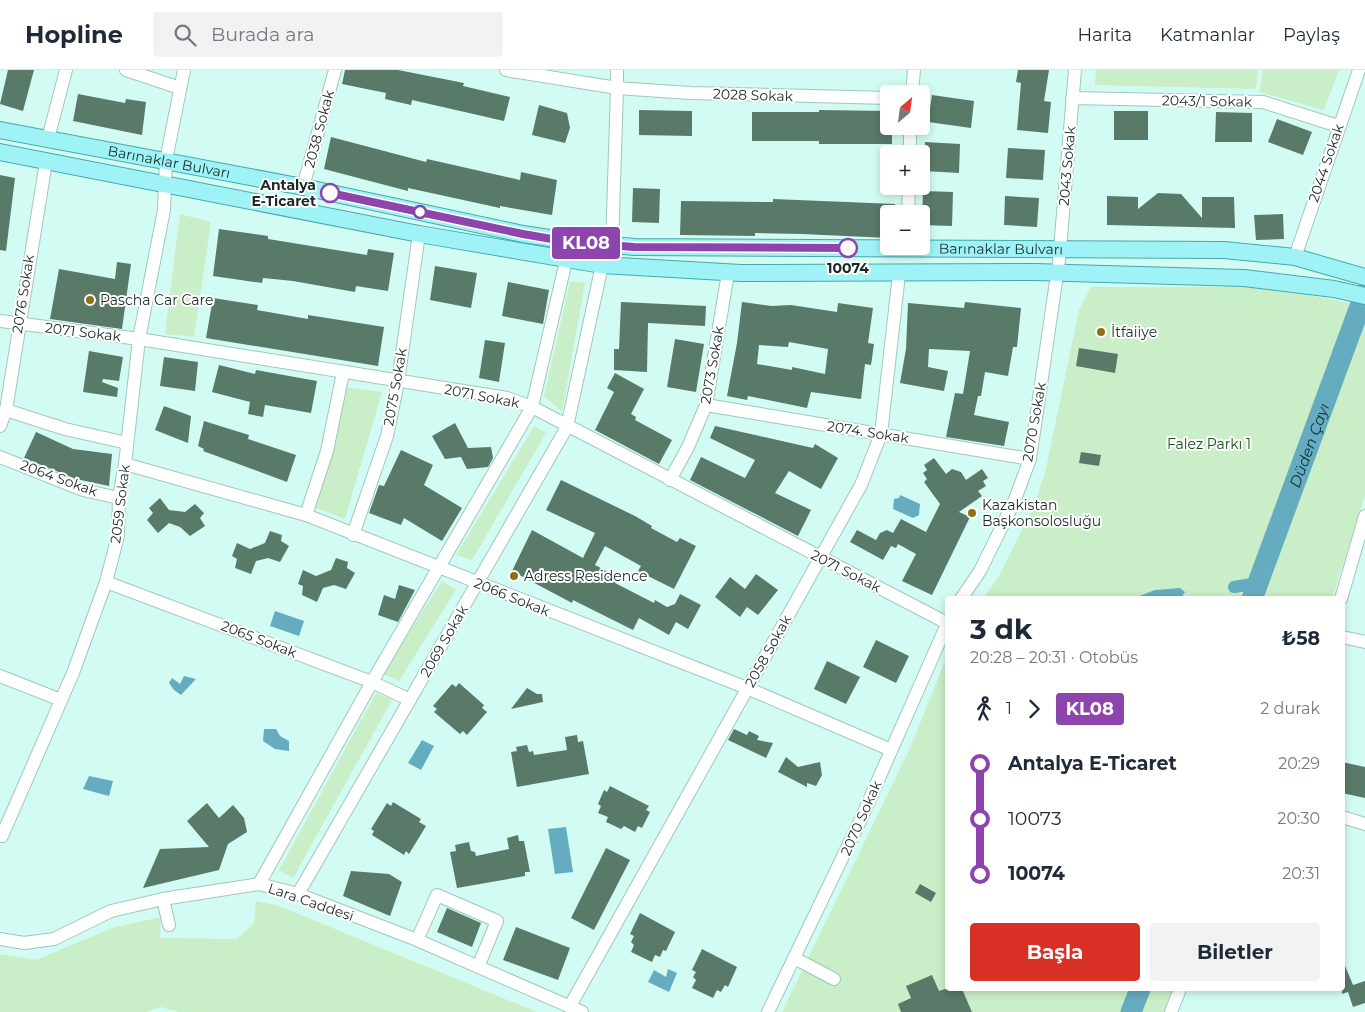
<!DOCTYPE html>
<html lang="tr">
<meta charset="utf-8">
<style>
body{margin:0;font-family:Montserrat,sans-serif;background:#f2f2f3;color:#1f2937;height:100vh;display:flex;flex-direction:column;font-size:19px;white-space:nowrap}
*{box-sizing:border-box;margin:0}
p{font-size:16px;color:#747a83}
.icon{flex:none;width:28px;height:28px;fill:none;stroke:currentColor;stroke-width:2;stroke-linecap:round;stroke-linejoin:round}
.map{position:relative;flex:1;overflow:hidden}
.drawer{position:absolute;left:945px;top:526px;width:400px;height:395px;display:flex;flex-direction:column;background:#fff;border-radius:5px;box-shadow:0 2px 8px #0003}
.drawer>*{flex:none}
.badge{padding:0 10px;border-radius:4px;font-size:18px;line-height:32px}
.needle{width:32px;rotate:29deg}
.buttons{position:absolute;left:880px;top:15px;display:grid;gap:10px}
.buttons a{display:grid;place-items:center;width:50px;height:50px;border-radius:5px;background:#fff;box-shadow:0 2px 8px #0003;font-size:25px}
.map>.badge{position:absolute;translate:-50% -50%;box-shadow:0 0 0 2px #fff}
.legs{display:flex;align-items:center;gap:8px;height:55px;padding:0 25px;font-size:16px}
.legs p{margin-inline-start:auto}
.overview{display:flex;align-items:center;justify-content:space-between;height:85px;padding:0 25px}
h1{font-size:28px;font-weight:700;line-height:38px}
.action{display:flex;gap:10px;margin-top:auto;padding:10px 25px}
.action a{flex:1;height:58px;border-radius:5px;background:#d93025;color:#fff;font-size:20px;font-weight:700;line-height:58px;text-align:center}
.action a+a{background:#f2f2f3;color:#1f2937}
ul{padding:0 25px;list-style:none}
li{display:flex;align-items:center;gap:18px;height:55px;font-size:19px}
li i{display:grid;place-items:center;width:8px;height:100%;margin:0 6px;background:currentColor}
li i::after{content:'';width:12px;height:12px;margin:-6px;border:4px solid;border-radius:50%;background:#fff}
li p{margin-inline-start:auto}
li:first-child i{background:linear-gradient(#0000 50%,currentColor 0)}
li:last-child i{background:linear-gradient(currentColor 50%,#0000 0)}
header{display:flex;align-items:center;gap:30px;box-sizing:border-box;height:70px;padding:0 25px;background:#fff;border-bottom:1px solid #e0e1e3}
header strong{font-size:24px}
nav{display:flex;gap:28px;margin-inline-start:auto;font-size:18px}
.search{width:350px;height:45px;background:#f2f2f3;display:flex;align-items:center;gap:12px;box-sizing:border-box;padding:0 18px;border-radius:5px;color:#747a83;font-size:19px}
.map>svg:first-child{display:block}
</style>
<header>
<strong>Hopline</strong>
<div class="search"><svg class="icon" aria-label="search" viewBox="0 0 24 24"><circle cx="10" cy="10" r="6"/><path d="M15 15l6 6"/></svg>Burada ara</div>
<nav><a>Harita</a><a>Katmanlar</a><a>Paylaş</a></nav>
</header>
<div class="map">
<svg width="1365" height="942" viewBox="0 0 1365 942">
<rect width="100%" height="100%" fill="#d2fcf3"/>
<g fill="#caeec7">
<path d="M1096 0H1258L1256 19 1095 15Z"/>
<path d="M1263 0H1339L1324 40 1259 22Z"/>
<path d="M180 144 211 152 194 267 165 264Z"/>
<path d="M570 211 585 213 562 342 544 326Z"/>
<path d="M1091 217H1248L1321 227 1365 237V425L1332 529H983L999 506 1033 438 1045 403 1079 240Z"/>
<path d="M345 317 382 322 345 449 313 437 335 378Z"/>
<path d="M534 356 546 363 472 490 456 485Z"/>
<path d="M442 511 456 520 399 611 383 604Z"/>
<path d="M947 586 948 919H1173L1166 942H782L911 676Z"/>
<path d="M376 623 392 630 293 808 279 800Z"/>
<path d="M256 831 279 836 537 942H179L161 937 146 942H0V884L36 890 112 858 161 847 160 868 237 869 254 853Z"/>
</g>
<g fill="#65acc0">
<path d="M900 425 920 434 919 445 913 448 893 439 894 429 899 428Z"/>
<path d="M1180 518 1185 522 1181 528 1132 529 1155 520Z"/>
<path d="M275 541 304 551 299 566 270 556Z"/>
<path d="M184 606 196 609 181 625 174 620 169 613 172 608 180 614Z"/>
<path d="M264 659H276L280 666 289 671V681L275 679 263 671Z"/>
<path d="M422 670 434 676 421 700 408 693Z"/>
<path d="M89 706 113 711 109 726 83 719Z"/>
<path d="M566 757 573 802 555 804 548 759Z"/>
<path d="M668 899 677 903 669 922 648 912 654 900 666 907Z"/>
</g>
<g fill="none" stroke-linecap="round" stroke-linejoin="round">
<path stroke="#65acc0" stroke-width="12" d="M1234 517 1258 513"/>
<g stroke="#65acc0" stroke-width="21">
<path id="s1" d="M1252 529 1365 223"/>
<path d="M1131 942 1140 919"/>
</g>
</g>
<g fill="#597969" fill-rule="evenodd">
<path d="M8 0H34L23 41 0 34Z"/>
<path d="M345 0H398L464 13 463 16 510 27 504 51 412 30 411 35 385 29 386 23 342 14Z"/>
<path d="M1018 0H1049L1044 31 1051 32 1048 63 1017 60 1021 13 1016 12Z"/>
<path d="M78 24 125 33 126 29 146 32 142 65 73 51Z"/>
<path d="M932 25 974 31 971 58 928 52Z"/>
<path d="M539 35 567 43 570 58 565 73 532 65Z"/>
<path d="M639 40 692 41V66L639 65Z"/>
<path d="M819 40 889 41V56H892V74H819V71H752V42H819Z"/>
<rect x="1114" y="41" width="34" height="29"/>
<path d="M1216 42 1252 43V72H1215Z"/>
<path d="M1277 49 1312 62 1303 85 1268 72Z"/>
<path d="M331 67 426 92 427 89 520 110 521 102 557 110 552 145 500 136V138L408 118V121L324 99Z"/>
<path d="M925 72 960 74 959 103 924 101Z"/>
<path d="M1008 78 1045 80 1043 110 1006 108Z"/>
<path d="M0 105 15 108 6 181 0 180Z"/>
<path d="M633 118 660 119 659 153 632 152Z"/>
<path d="M923 121 953 122 952 156 922 155Z"/>
<path d="M1158 123 1181 124 1202 148V127H1234L1235 158 1107 155V126L1138 127V139Z"/>
<path d="M1005 126 1039 128 1037 157 1004 155Z"/>
<path d="M773 129 895 134V144H889V168L802 164 755 163V166L680 165 681 131 773 132Z"/>
<path d="M1283 144 1284 169 1256 170 1254 145Z"/>
<path d="M219 159 268 166V169L367 185 368 179 394 183 388 221 356 216 355 222 293 211 263 208 262 213 213 206Z"/>
<path d="M117 192 131 194 122 259 50 249 59 199 115 209Z"/>
<path d="M435 196 477 203 471 238 430 230Z"/>
<path d="M508 212 549 220 543 254 502 246Z"/>
<path d="M213 228 258 235 257 240 308 249V245L384 257 378 296 206 268Z"/>
<path d="M621 232 706 236 705 256 648 253 647 302 614 300V279H619Z"/>
<path d="M742 232 772 236 791 235 837 242 838 233 873 238 868 273 874 274 871 295 865 294 861 329 811 322 807 338 748 326 747 330 727 326 737 273ZM789 272 828 279 825 304 792 297V300L757 294 759 275 788 277Z"/>
<path d="M965 232 1021 238 1017 277H1013L1008 306 985 302 981 326H978L974 345 1009 352 1004 376 946 367 955 323 963 324 970 281 929 279 928 297 948 301 944 321 900 313 906 279 908 233 964 238Z"/>
<path d="M675 269 704 274 696 322 667 317Z"/>
<path d="M485 270 505 273 499 312 479 308Z"/>
<path d="M1079 278 1118 284 1115 303 1076 296Z"/>
<path d="M89 281 123 287 119 311 103 309 102 312 118 318 117 327 83 322Z"/>
<path d="M164 287 198 292 195 321 160 316Z"/>
<path d="M219 295 255 304 256 300 317 311 311 343 265 335 263 347 248 344 250 332 212 322Z"/>
<path d="M615 303 644 319 631 344 636 347 635 350 672 370 659 394 595 360 614 322 607 318Z"/>
<path d="M164 336 191 346 188 373 155 360Z"/>
<path d="M204 351 249 365 248 369 296 385 287 412 203 381 204 379 198 376Z"/>
<path d="M455 353 468 378 491 377 493 388 488 397 467 399 461 387 445 389 432 366Z"/>
<path d="M715 356 813 378 815 374 838 388 821 419 789 401 775 423 811 440 798 466 690 410 701 387 745 408 755 390 710 368Z"/>
<path d="M36 362 73 379 112 384 109 416 76 409 24 388Z"/>
<path d="M401 380 433 395 424 415 462 438 442 471 404 448 401 455 369 443 379 415 384 416Z"/>
<path d="M1081 382 1101 385 1099 396 1079 393Z"/>
<path d="M934 388 946 404 952 399 961 402 966 410 982 399 988 408 983 411 986 416 978 421 982 426 959 442 970 447 932 525 902 511 916 484 898 474 896 478 891 476 883 490 850 472 857 460 876 470 880 463 887 460 893 463 901 449 926 462 940 434 924 412 927 409 923 403 927 400 924 395Z"/>
<path d="M561 410 635 446 652 456 651 458 677 472 680 468 696 476 674 519 638 501 641 496 605 476 595 495 618 507 615 513 654 533 655 530 667 537 675 534 680 524 701 535 688 559 676 552 669 565 639 548 633 560 573 530 572 533 512 501 532 460 583 488 595 463 546 440Z"/>
<path d="M160 428 169 440 185 442 195 434 204 443 200 448 205 456 190 466 180 457 169 453 158 463 147 450 153 443 149 438Z"/>
<path d="M270 461 282 465 281 471 289 476 280 492 268 488 256 491 251 504 235 498 237 489 232 486 237 473 250 479 265 473Z"/>
<path d="M336 488 348 492 347 498 355 503 346 519 334 515 323 518 317 532 302 525 303 516 298 514 303 500 316 506 331 500Z"/>
<path d="M756 504 778 520 758 545 747 537 740 547 715 527 730 507 745 519Z"/>
<path d="M399 515 415 520 398 552 378 545 384 525 395 529Z"/>
<path d="M876 570 909 586 896 613 863 597Z"/>
<path d="M827 591 860 607 846 634 814 619Z"/>
<path d="M459 613 484 635 482 638 487 642 467 665 463 661 460 664 434 642 437 639 433 636 452 614 456 617Z"/>
<path d="M527 618 537 624H542L543 632 511 639Z"/>
<path d="M734 659 747 665 749 661 759 666 757 670 773 673 766 688 728 670Z"/>
<path d="M577 665 578 672 583 671 589 704 517 717 511 682 517 681 516 677 527 675 529 682 533 681 534 685 567 680 565 667Z"/>
<path d="M786 687 798 697 820 692 822 705 816 716 807 713V717L778 702Z"/>
<path d="M1342 692 1365 697V728L1342 723Z"/>
<path d="M610 716 649 736 646 740 650 742 642 758 638 756 635 762 624 756 621 759 606 752 608 747 598 743 601 736 598 734 604 720 607 722Z"/>
<path d="M393 732 421 749 419 752 426 756 409 784 406 781 404 785 372 765 374 761 371 759 387 733 391 736Z"/>
<path d="M207 733 219 748 233 735 244 748 247 762 228 774 219 800 143 818 160 779 209 777 187 751Z"/>
<path d="M518 765 519 771H524L530 802H525V806L457 818 450 782 456 781 455 775 469 772 471 781 475 782 476 786 509 779 507 768Z"/>
<path d="M606 778 630 790 594 860 571 848Z"/>
<path d="M351 801 389 804 402 812 390 846 343 826Z"/>
<path d="M920 814 936 823 931 832 915 823Z"/>
<path d="M447 838 481 853 472 877 437 862Z"/>
<path d="M640 843 675 862 666 881 663 880 660 887 655 885 652 892 631 882 634 875 631 872 634 866 630 864Z"/>
<path d="M516 857 570 878 558 910 503 890Z"/>
<path d="M702 879 737 897 728 917 725 915 721 922 717 920 713 928 692 918 696 910 693 907 696 902 692 900Z"/>
<path d="M1343 891 1353 915 1365 911V933L1353 937 1348 922 1342 924Z"/>
<path d="M932 905 939 921 945 919H962L972 942H901L898 934 911 928 906 916Z"/>
</g>
<g fill="none" stroke-linecap="round" stroke-linejoin="round">
<defs>
<g id="minor">
<path d="M126 0 180 18"/>
<path d="M506 0 617 18V0"/>
<path d="M912 24 914 0"/>
<path d="M1072 28 1263 32 1338 56"/>
<path d="M48 69 66 0"/>
<path d="M910 84V56"/>
<path d="M303 117 335 0"/>
<path d="M908 144 909 116"/>
<path d="M612 176 617 18 690 23 889 28"/>
<path d="M1295 187 1359 0"/>
<path d="M0 251 139 269 507 328 532 337 947 553"/>
<path d="M706 335 1030 389"/>
<path d="M6 340 65 359 127 373"/>
<path d="M0 356 6 340 46 92"/>
<path d="M0 387 83 420 119 428"/>
<path d="M125 394 306 445 747 618 891 680"/>
<path d="M670 410 688 377 706 335 728 203"/>
<path d="M306 445 327 381 343 303"/>
<path d="M353 465 387 366 398 312 419 164"/>
<path d="M106 512 372 612 410 630"/>
<path d="M961 529 980 501 1014 432 1030 389 1059 191 1075 0"/>
<path d="M1341 529 1365 446"/>
<path d="M1342 567 1365 572"/>
<path d="M0 606 61 630"/>
<path d="M1342 747 1365 754"/>
<path d="M0 766H2L73 603 106 512 118 466 119 428 125 394 139 269 164 140 166 90 184 0"/>
<path d="M259 814 372 612 532 337 566 191"/>
<path d="M298 824 567 357 602 195"/>
<path d="M163 829 169 855"/>
<path d="M0 869 24 873 54 869 111 841 163 829 259 814 298 824 417 870 582 942"/>
<path d="M417 870 437 825 497 851 478 897"/>
<path d="M796 889 834 909"/>
<path d="M570 936 861 415 881 364 899 204"/>
<path d="M768 942 860 751 948 552"/>
<path d="M1171 942 1180 919"/>
</g>
<g id="major">
<path id="s2" d="M0 60 303 117 523 164 569 171 634 177 1224 180 1295 187 1365 207"/>
<path d="M0 82 419 164 602 195 741 203 1035 202 1244 208 1334 219 1365 226"/>
</g>
</defs>
<use href="#minor" stroke="#9fc7be" stroke-width="14"/>
<use href="#major" stroke="#47a8aa" stroke-width="18"/>
<use href="#minor" stroke="#fff" stroke-width="12"/>
<use href="#major" stroke="#9ff3f7" stroke-width="16"/>
</g>
<g fill="none" stroke-linecap="round" stroke-linejoin="round">
<defs>
<path id="line-1" d="M330 123 523 164 569 172 634 177 848 178"/>
</defs>
<use href="#line-1" stroke="#fff" stroke-width="11"/>
<use href="#line-1" stroke="#8e44ad" stroke-width="8"/>
</g>
<g fill="#fff" stroke="#8e44ad" stroke-width="2.5">
<circle cx="330" cy="123" r="9"/>
<circle cx="420" cy="142" r="6"/>
<circle cx="848" cy="178" r="9"/>
</g>
<g fill="#8f7015" stroke="#fff" stroke-width="2">
<circle cx="90" cy="230" r="5"/>
<circle cx="1101" cy="262" r="5"/>
<circle cx="972" cy="443" r="5"/>
<circle cx="514" cy="506" r="5"/>
</g>
<g text-anchor="middle" dominant-baseline="central" stroke-width="4" stroke-linejoin="round" paint-order="stroke">
<g font-size="14" fill="#1a2b27" stroke="#fff">
<text transform="translate(753 25) rotate(2)">2028 Sokak</text>
<text transform="translate(1207 31) rotate(1)">2043/1 Sokak</text>
<text transform="translate(319 59) rotate(-75)">2038 Sokak</text>
<text stroke="none"><textPath href="#s2" startOffset="172">Barınaklar Bulvarı</textPath></text>
<text transform="translate(1326 93) rotate(-71)">2044 Sokak</text>
<text transform="translate(1067 96) rotate(-85)">2043 Sokak</text>
<text stroke="none"><textPath href="#s2" startOffset="1012">Barınaklar Bulvarı</textPath></text>
<text transform="translate(23 224) rotate(-81)">2076 Sokak</text>
<text transform="translate(83 262) rotate(7)">2071 Sokak</text>
<text transform="translate(712 295) rotate(-80)">2073 Sokak</text>
<text transform="translate(395 317) rotate(-80)">2075 Sokak</text>
<text transform="translate(482 326) rotate(11)">2071 Sokak</text>
<text transform="translate(1034 352) rotate(-80)">2070 Sokak</text>
<text transform="translate(868 362) rotate(9)">2074. Sokak</text>
<text transform="translate(59 408) rotate(20)">2064 Sokak</text>
<text transform="translate(120 434) rotate(-83)">2059 Sokak</text>
<text transform="translate(846 501) rotate(27)">2071 Sokak</text>
<text transform="translate(512 527) rotate(22)">2066 Sokak</text>
<text transform="translate(259 569) rotate(21)">2065 Sokak</text>
<text transform="translate(444 571) rotate(-60)">2069 Sokak</text>
<text transform="translate(768 581) rotate(-61)">2058 Sokak</text>
<text transform="translate(861 748) rotate(-66)">2070 Sokak</text>
<text transform="translate(311 832) rotate(19)">Lara Caddesi</text>
</g>
<g font-size="14" font-weight="bold" fill="#1a2b27" stroke="#fff" text-anchor="end">
<text x="316" y="115">Antalya<tspan x="316" dy="16">E-Ticaret</tspan></text>
<text x="848" y="198" text-anchor="middle">10074</text>
</g>
<g font-size="14" fill="#1a2b27" stroke="#fff" text-anchor="start">
<text x="100" y="230">Pascha Car Care</text>
<text x="1111" y="262">İtfaiiye</text>
<text x="982" y="435">Kazakistan<tspan x="982" dy="16">Başkonsolosluğu</tspan></text>
<text x="524" y="506">Adress Residence</text>
</g>
<g font-size="14" fill="#165118" stroke="#fff">
<text x="1209" y="374">Falez Parkı 1</text>
</g>
<g font-size="15" font-style="italic" fill="#0f323b" stroke="#fff">
<text stroke="none"><textPath href="#s1" startOffset="164">Düden Çayı</textPath></text>
</g>
</g>
</svg>
<div class="buttons">
<a><svg class="needle" viewBox="-14 -14 28 28"><path d="M0-13l5 13h-10z" fill="#e53935"/><path d="M0 13l5-13h-10z" fill="#747a83"/></svg></a>
<a>+</a>
<a>−</a>
</div>
<b class="badge" style="left:586px;top:173px;background:#8e44ad;color:#fff">KL08</b>
<section class="drawer">
<div class="overview"><div><h1>3 dk</h1><p>20:28 – 20:31 · Otobüs</p></div><b>₺58</b></div>
<div class="legs"><svg class="icon" aria-label="walk" viewBox="0 0 24 24"><circle cx="13" cy="4" r="2"/><path d="M13 8l-2 6 4 7M11 14l-3 7M7 12l3-4h3l4 4"/></svg>1<svg class="icon" aria-label="forward" viewBox="0 0 24 24"><path d="M9 5l7 7-7 7"/></svg><b class="badge" style="background:#8e44ad;color:#fff">KL08</b><p>2 durak</p></div>
<ul>
<li><i style="color:#8e44ad"></i><b>Antalya E-Ticaret</b><p>20:29</p></li>
<li><i style="color:#8e44ad"></i><span>10073</span><p>20:30</p></li>
<li><i style="color:#8e44ad"></i><b>10074</b><p>20:31</p></li>
</ul>
<div class="action"><a>Başla</a><a>Biletler</a></div>
</section>
</div>
